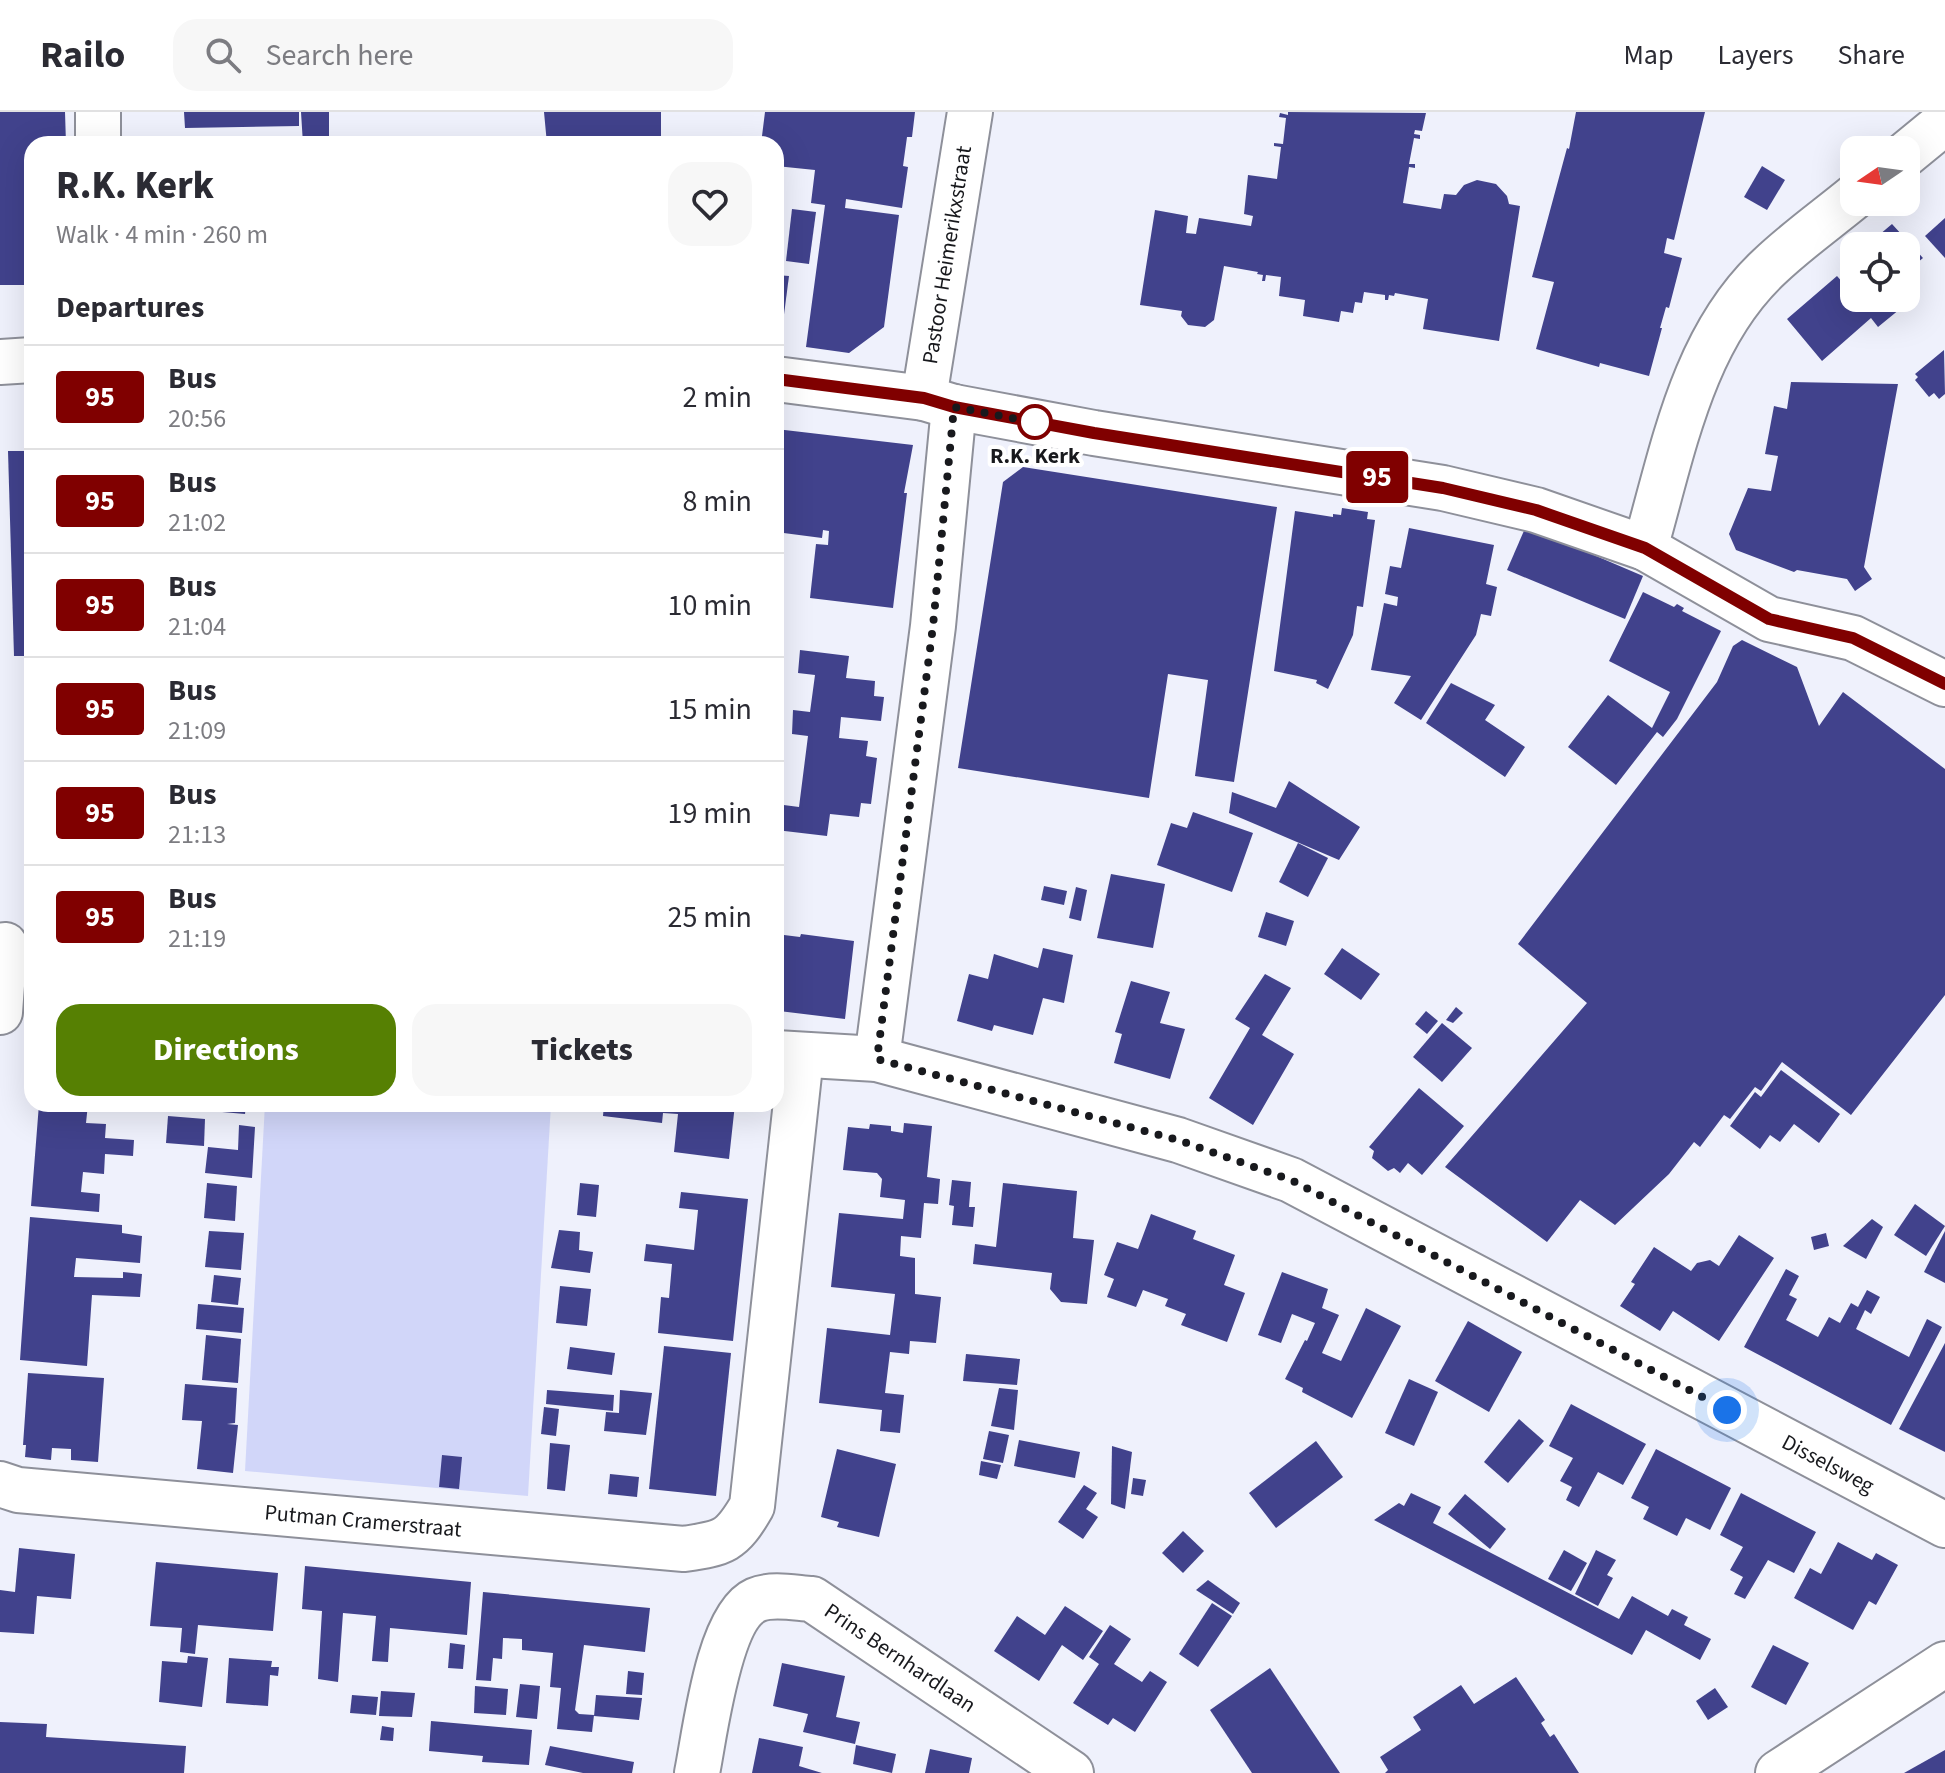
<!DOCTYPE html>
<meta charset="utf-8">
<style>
body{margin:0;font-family:"Source Sans 3",sans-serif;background:#f7f7f7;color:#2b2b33;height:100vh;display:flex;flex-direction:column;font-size:30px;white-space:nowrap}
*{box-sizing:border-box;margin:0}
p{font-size:26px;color:#7c7c81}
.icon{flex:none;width:44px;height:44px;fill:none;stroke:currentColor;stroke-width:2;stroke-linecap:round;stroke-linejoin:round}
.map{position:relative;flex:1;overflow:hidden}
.sheet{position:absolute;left:24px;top:24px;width:760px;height:976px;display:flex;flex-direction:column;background:#fff;border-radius:24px;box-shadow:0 8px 32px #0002}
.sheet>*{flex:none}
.badge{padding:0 16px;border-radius:6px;font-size:28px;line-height:52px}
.needle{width:52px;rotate:257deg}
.controls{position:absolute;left:1840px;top:24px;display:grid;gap:16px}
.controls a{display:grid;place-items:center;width:80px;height:80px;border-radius:16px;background:#fff;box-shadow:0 8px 32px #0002;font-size:40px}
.you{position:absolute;width:40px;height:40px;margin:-20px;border:6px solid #fff;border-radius:50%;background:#1a73e8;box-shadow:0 0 0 12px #1a73e833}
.map>.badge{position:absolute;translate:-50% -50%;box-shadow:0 0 0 4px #fff}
h2{padding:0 32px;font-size:30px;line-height:72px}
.round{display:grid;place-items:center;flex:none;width:84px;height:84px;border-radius:24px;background:#f7f7f7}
.overview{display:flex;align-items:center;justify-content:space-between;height:136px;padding:0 32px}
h1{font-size:38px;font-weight:800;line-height:60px}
.cta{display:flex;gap:16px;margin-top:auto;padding:16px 32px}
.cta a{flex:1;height:92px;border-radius:24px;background:#568003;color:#fff;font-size:32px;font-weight:800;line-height:92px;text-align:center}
.cta a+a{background:#f7f7f7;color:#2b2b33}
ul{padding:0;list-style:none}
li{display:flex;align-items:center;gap:24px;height:104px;padding:0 32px;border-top:2px solid #e1e1e2}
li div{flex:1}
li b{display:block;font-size:30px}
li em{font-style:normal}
li .badge{min-width:88px;font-weight:700;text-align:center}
header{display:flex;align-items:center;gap:48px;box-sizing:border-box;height:112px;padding:0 40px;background:#fff;border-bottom:2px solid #e1e1e2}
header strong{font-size:38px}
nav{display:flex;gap:44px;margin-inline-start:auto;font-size:28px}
.search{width:560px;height:72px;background:#f7f7f7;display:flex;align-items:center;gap:20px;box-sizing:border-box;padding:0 28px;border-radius:24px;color:#7c7c81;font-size:30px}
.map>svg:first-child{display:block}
</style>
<header>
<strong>Railo</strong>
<div class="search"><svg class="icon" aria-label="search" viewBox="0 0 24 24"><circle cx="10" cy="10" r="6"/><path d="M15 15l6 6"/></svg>Search here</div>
<nav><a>Map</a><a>Layers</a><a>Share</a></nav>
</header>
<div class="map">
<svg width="1945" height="1661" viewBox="0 0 1945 1661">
<rect width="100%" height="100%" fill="#eff1fc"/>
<path fill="#d1d6f9" d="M265 992H551L528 1384 245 1359Z"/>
<g fill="#41428c">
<path d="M0 0H65L66 32H32V173H0Z"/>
<path d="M184 0H299V14L185 16Z"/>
<path d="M301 0H329V32H303Z"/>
<path d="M544 0H661V29H690V32H547Z"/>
<path d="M765 0H915L912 25H907L903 54 908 55 902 96 846 87 845 96 899 103 884 215 849 241 806 235 825 93 811 91 815 58 776 54V32H761Z"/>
<path d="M1288 0 1426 1 1422 19 1415 18 1414 22 1420 23V27L1414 26 1409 52H1415V56L1409 55 1403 91 1441 97 1444 82 1456 83 1464 73 1477 68 1496 72 1507 84 1509 92 1520 94 1499 229 1423 217 1428 187 1395 181 1394 184 1389 183 1388 188H1385V183L1364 180 1362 191 1355 190 1353 201 1341 199 1339 210 1303 204 1305 188 1279 184 1281 165 1266 163 1265 169H1262L1263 163 1257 162 1258 160 1224 154 1214 208 1205 215 1188 213 1181 204 1182 199 1140 193 1155 98 1188 104 1186 121 1196 122 1199 106 1251 114 1253 104 1244 102 1248 63 1277 67 1281 35 1274 34V31L1283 32 1286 6 1279 5 1280 1 1288 3Z"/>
<path d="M1576 0H1705L1674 128 1667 126 1664 141 1682 146 1669 196 1666 195 1660 216H1662L1649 264 1600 251 1599 255 1536 237 1554 170 1532 165 1567 36 1569 37Z"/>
<path d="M1762 54 1785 68 1767 98 1744 85Z"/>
<path d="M792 97 816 100 809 152 786 149Z"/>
<path d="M1945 106V146L1925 124Z"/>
<path d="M1892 112 1923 146 1906 160V134H1866Z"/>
<path d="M776 163 789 164 782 218 776 217Z"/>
<path d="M1854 163V186H1890L1900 197 1878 215 1871 206 1822 249 1787 207 1837 164 1844 172Z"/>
<path d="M1944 238 1945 282 1939 287 1934 281 1929 285 1915 268 1918 265 1915 262Z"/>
<path d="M1791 270 1898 272 1864 455 1872 467 1855 479 1847 467 1797 458 1794 460 1736 438 1729 422 1748 376 1771 379 1778 344 1765 342 1774 294 1787 297Z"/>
<path d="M776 317 913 333 904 381H907L893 496 810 486 816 432 828 433 829 419 823 418 822 426 776 420Z"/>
<path d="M8 339H32V544H14Z"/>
<path d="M1023 355 1277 395 1234 670 1195 664 1208 568 1168 562 1149 686 958 656 1003 370Z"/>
<path d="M1342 396 1368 400 1367 407 1375 408 1363 495 1357 494 1353 523 1328 577 1316 571 1317 568 1274 559 1295 399 1333 405V402L1341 403Z"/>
<path d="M1526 414 1643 464 1625 507 1507 458Z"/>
<path d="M1409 416 1494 433 1486 472 1497 475 1491 504 1481 502 1476 523 1421 608 1394 591 1411 564 1371 558 1384 491 1397 494 1398 485 1385 482 1390 454 1401 456Z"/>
<path d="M1643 480 1674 495 1677 492 1684 496 1682 499 1721 519 1677 607 1663 625 1657 620 1616 673 1568 635 1608 583 1652 616 1670 580 1609 549Z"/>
<path d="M1742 528 1797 555 1819 614 1843 580 1945 657V883L1851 1003 1782 950 1761 979 1755 975 1730 1007 1724 1003 1700 1035 1694 1030 1669 1062 1615 1113 1580 1088 1547 1130 1445 1055 1587 891 1518 832 1717 570 1733 534Z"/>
<path d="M800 538 849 544 846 566 875 569 874 584 884 585 881 609 841 605 839 626 868 629 866 644 877 646 871 692 861 691 859 705 830 702 827 724 776 718V692L799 695 808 624 792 622 793 598 810 600 815 563 798 561Z"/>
<path d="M1451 571 1495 593 1485 608 1525 635 1505 665 1426 611Z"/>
<path d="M1289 669 1360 715 1339 748 1229 701 1232 680 1276 696Z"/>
<path d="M1193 700 1253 721 1232 780 1157 753 1171 711 1187 716Z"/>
<path d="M1298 731 1328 746 1308 785 1279 770Z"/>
<path d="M1111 762 1165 772 1153 836 1097 826Z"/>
<path d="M1044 774 1067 779 1064 793 1041 788Z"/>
<path d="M1076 775 1087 778 1081 809 1069 806Z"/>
<path d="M1266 800 1294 809 1286 834 1258 825Z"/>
<path d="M776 822 800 825 801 822 854 829 845 907 779 899 781 882 776 881Z"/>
<path d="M1043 836 1073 843 1064 891 1043 886 1033 923 994 913 992 919 957 909 969 862 988 867 994 842 1038 856Z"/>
<path d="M1342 836 1380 862 1361 888 1324 862Z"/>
<path d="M1265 862 1291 876 1262 923 1294 942 1253 1013 1209 986 1250 916 1235 907Z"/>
<path d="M1131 869 1170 880 1160 911 1185 917 1170 967 1114 951 1122 922 1115 920Z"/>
<path d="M1456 895 1463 901 1453 911 1446 908Z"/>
<path d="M1426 899 1438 909 1427 922 1415 912Z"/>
<path d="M1442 911 1472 936 1442 970 1413 945Z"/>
<path d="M1781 958 1840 1002 1819 1031 1794 1012 1780 1030 1770 1023 1760 1037 1730 1014 1755 980 1761 985Z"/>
<path d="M1419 976 1464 1014 1422 1063 1408 1051 1400 1061 1394 1056 1388 1059 1372 1046 1374 1039 1369 1035Z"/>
<path d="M39 992H88L86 1011 106 1012 105 1026 134 1028 133 1044 105 1042 104 1062 83 1060 81 1080 100 1082 99 1100 31 1094Z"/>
<path d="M223 992H246L245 1002 222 1000Z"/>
<path d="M604 992H735L729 1047 674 1040 678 1002 663 1001 662 1011 603 1004Z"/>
<path d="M168 1004 205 1007 204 1034 166 1031Z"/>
<path d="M904 1011 932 1014 927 1065 940 1067 938 1092 924 1091 921 1126 901 1124 900 1144 915 1146V1182L941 1185 936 1231 910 1229 909 1242 890 1240 885 1281 904 1283 900 1321 880 1319 882 1298 819 1291 827 1216 890 1223 895 1182 831 1175 839 1101 903 1107 905 1088 880 1085 882 1067 877 1061 843 1058 848 1015 869 1017 870 1012 891 1014V1019L903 1021Z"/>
<path d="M239 1013 255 1015 252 1066 205 1061 208 1035 238 1038Z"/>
<path d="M952 1068 971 1070 969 1095H975L973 1115 952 1113 954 1094 949 1093Z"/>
<path d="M207 1071 237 1074 235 1109 204 1106Z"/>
<path d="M580 1071 599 1073 596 1105 577 1103Z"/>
<path d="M1003 1071 1077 1079 1073 1126 1094 1128 1087 1192 1061 1190 1050 1177 1052 1161 973 1152 975 1132 996 1135Z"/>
<path d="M681 1080 748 1087 733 1229 658 1221 661 1185 669 1186 672 1152 644 1149 646 1132 694 1138 698 1098 679 1096Z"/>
<path d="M1915 1092 1945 1114 1926 1144 1894 1123Z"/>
<path d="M1151 1102 1196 1119 1193 1127 1235 1143 1224 1173 1245 1181 1227 1230 1181 1213 1186 1202 1165 1194 1168 1187 1143 1178 1136 1195 1107 1185 1114 1167 1104 1163 1117 1130 1138 1137Z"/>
<path d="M30 1105 122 1113V1121L142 1124 140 1151 76 1146 74 1165 123 1166V1160L142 1162 140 1185 92 1183 87 1254 20 1248Z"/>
<path d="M1872 1107 1883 1115 1866 1147 1843 1134Z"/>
<path d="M559 1118 580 1120 579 1138 593 1140 590 1161 551 1156Z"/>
<path d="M209 1119 244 1121 241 1158 205 1155Z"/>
<path d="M1945 1119V1171L1924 1160Z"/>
<path d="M1826 1121 1829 1134 1814 1138 1811 1125Z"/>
<path d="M1739 1123 1774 1146 1719 1229 1673 1199 1660 1219 1620 1194 1635 1172 1631 1170 1654 1135 1691 1159 1697 1151 1710 1148 1719 1154Z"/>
<path d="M1786 1157 1799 1164 1789 1183 1797 1187 1786 1208 1818 1225 1829 1205 1840 1211 1851 1191 1858 1195 1867 1178 1880 1185 1871 1202 1865 1198 1856 1217 1909 1245 1927 1207 1942 1215 1891 1313 1744 1235Z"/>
<path d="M1282 1160 1328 1177 1322 1196 1339 1203 1322 1241 1341 1249 1366 1196 1401 1214 1352 1306 1302 1280 1303 1276 1285 1267 1305 1228 1307 1229 1315 1211 1292 1202 1281 1231 1258 1223Z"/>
<path d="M214 1163 241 1166 238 1193 211 1190Z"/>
<path d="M560 1174 591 1177 587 1214 556 1211Z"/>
<path d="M198 1192 244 1196 242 1221 196 1217Z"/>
<path d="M1468 1209 1522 1240 1489 1300 1435 1269Z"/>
<path d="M206 1223 241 1227 238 1271 202 1268Z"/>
<path d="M1945 1231V1340L1899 1317Z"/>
<path d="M664 1234 731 1241 716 1384 649 1377Z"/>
<path d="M570 1235 615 1241 612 1263 567 1257Z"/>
<path d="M966 1242 1020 1247 1017 1273 963 1269Z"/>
<path d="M28 1261 104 1266 98 1350 71 1348V1337L52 1336 51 1348 25 1345 26 1333H23Z"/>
<path d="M1409 1267 1438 1280 1414 1334 1385 1321Z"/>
<path d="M185 1272 237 1276 235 1311 227 1312 238 1313 233 1361 197 1357 202 1309 182 1308Z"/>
<path d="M999 1276 1018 1278 1014 1318 991 1314Z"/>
<path d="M547 1278 614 1283 613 1299 546 1292Z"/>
<path d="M620 1278 652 1281 646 1323 604 1319 606 1300 619 1301Z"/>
<path d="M1571 1292 1646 1332 1623 1373 1598 1360 1579 1395 1566 1388 1572 1375 1560 1369 1573 1346 1549 1334Z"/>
<path d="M544 1295 559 1297 556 1324 541 1322Z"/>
<path d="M1519 1307 1544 1329 1508 1371 1484 1350Z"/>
<path d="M989 1319 1009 1323 1003 1351 983 1347Z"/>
<path d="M1019 1328 1080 1340 1075 1366 1014 1354Z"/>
<path d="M1316 1329 1343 1365 1276 1416 1249 1381Z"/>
<path d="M550 1331 570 1333 565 1379 547 1377Z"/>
<path d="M1112 1334 1132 1340 1125 1397 1111 1392Z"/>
<path d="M837 1337 896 1352 879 1425 837 1415 839 1410 821 1405Z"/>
<path d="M1656 1337 1731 1376 1710 1418 1686 1406 1677 1424 1643 1407 1649 1395 1631 1386Z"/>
<path d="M442 1343 462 1345 459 1377 439 1375Z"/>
<path d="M981 1349 1001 1353 997 1367 979 1363Z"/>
<path d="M610 1362 639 1365 637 1385 608 1382Z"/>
<path d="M1133 1366 1146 1368 1143 1384 1131 1382Z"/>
<path d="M1084 1373 1097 1381 1086 1397 1098 1405 1083 1427 1058 1410Z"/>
<path d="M1411 1381 1441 1395 1433 1411 1619 1507 1632 1484 1668 1504 1672 1497 1688 1505 1684 1513 1711 1527 1700 1548 1646 1518 1632 1543 1374 1408 1399 1391 1404 1394Z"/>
<path d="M1741 1381 1816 1420 1794 1461 1768 1448 1745 1487 1734 1482 1743 1465 1730 1458 1743 1435 1720 1423Z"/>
<path d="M1465 1382 1506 1417 1490 1437 1448 1402Z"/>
<path d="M1183 1419 1204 1439 1183 1461 1162 1441Z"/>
<path d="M1838 1430 1872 1448 1876 1441 1898 1453 1876 1493 1869 1489 1853 1518 1794 1486 1810 1456 1821 1462Z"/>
<path d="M19 1436 75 1442 71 1487 37 1484 34 1522 0 1520V1478L15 1480Z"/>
<path d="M1564 1438 1587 1451 1571 1479 1548 1467Z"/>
<path d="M1596 1438 1616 1448 1607 1463 1613 1466 1598 1494 1575 1482Z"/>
<path d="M156 1450 278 1461 273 1519 198 1513 195 1542 180 1540 182 1516 150 1514Z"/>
<path d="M305 1454 471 1470 467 1523 390 1516 388 1550 372 1549 376 1504 343 1501 338 1570 318 1567 322 1499 302 1497Z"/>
<path d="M1208 1468 1240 1491 1233 1502 1196 1478Z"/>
<path d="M483 1480 650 1496 645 1540 584 1533 575 1598 579 1602 594 1603 592 1620 557 1617 561 1576 550 1575 553 1541 522 1538V1527L503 1526 502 1547 493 1546 491 1569 476 1568Z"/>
<path d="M1212 1491 1232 1504 1198 1555 1179 1542Z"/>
<path d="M1065 1494 1103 1519 1083 1548 1062 1533 1039 1569 994 1539 1017 1504 1045 1523Z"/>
<path d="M1110 1513 1131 1527 1114 1552 1142 1570 1150 1559 1167 1570 1135 1620 1113 1606 1108 1613 1073 1591 1099 1552 1089 1545Z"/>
<path d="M450 1531 465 1533 463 1557 448 1556Z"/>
<path d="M1773 1533 1809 1551 1786 1593 1751 1575Z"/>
<path d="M188 1544 208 1546 202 1595 159 1590 162 1549 187 1551Z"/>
<path d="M229 1546 272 1549 271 1555H279L278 1564 270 1563 268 1594 226 1591Z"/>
<path d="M782 1551 845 1564 836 1605 860 1610 855 1632 803 1620 808 1602 773 1594Z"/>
<path d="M1270 1556 1340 1661H1252L1210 1598Z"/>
<path d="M628 1559 644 1561 642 1583 626 1582Z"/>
<path d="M1516 1565 1545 1608 1541 1611 1550 1625 1554 1622 1579 1661H1385L1388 1658 1380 1645 1421 1618 1413 1605 1461 1573 1474 1592Z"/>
<path d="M520 1572 540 1574 537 1607 516 1605Z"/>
<path d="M475 1574 508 1577 506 1603 474 1601Z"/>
<path d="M1715 1576 1728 1595 1708 1608 1696 1589Z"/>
<path d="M381 1579 415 1581 412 1605 379 1604Z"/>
<path d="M352 1583 378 1585 376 1603 350 1601Z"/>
<path d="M596 1583 642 1586 639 1608 594 1604Z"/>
<path d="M431 1609 532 1618 529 1653 482 1650 483 1644 429 1639Z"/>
<path d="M0 1610 47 1612 46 1625 186 1634 184 1661H0Z"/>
<path d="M382 1614 394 1616 393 1629 380 1628Z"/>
<path d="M759 1626 803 1635 799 1654 822 1661H752Z"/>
<path d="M856 1633 896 1642 892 1661 853 1652Z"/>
<path d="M550 1634 634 1650 632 1661H583L545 1653Z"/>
<path d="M930 1637 972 1646 969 1661H925Z"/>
<path d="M1945 1638V1661H1904Z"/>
</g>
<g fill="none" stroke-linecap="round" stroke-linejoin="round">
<defs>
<g id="minor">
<path d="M98 0V32"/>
<path d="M1906 42 1945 10"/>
<path d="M924 286 970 0"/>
<path d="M1645 436C1673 339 1692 227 1769 155 1795 130 1826 108 1854 85"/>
<path d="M0 900 5 833"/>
<path d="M776 941 877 947 1178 1028 1291 1068 1945 1413"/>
<path d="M877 947 933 514 954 295"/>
<path d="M0 1372 18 1378 684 1437C724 1431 731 1430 752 1394L801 944"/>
<path d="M697 1661C705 1622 718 1505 756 1488 772 1481 795 1486 812 1487L1071 1661"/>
<path d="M1778 1661 1945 1552"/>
</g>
<g id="major">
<path d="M0 250 32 248"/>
<path d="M776 267 924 286 954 295 1094 321 1443 376 1536 398 1645 436 1769 507 1853 526 1945 572"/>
</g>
</defs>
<use href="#minor" stroke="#8e909a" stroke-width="48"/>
<use href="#major" stroke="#8e909a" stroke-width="48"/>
<use href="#minor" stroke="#fff" stroke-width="44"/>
<use href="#major" stroke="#fff" stroke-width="44"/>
</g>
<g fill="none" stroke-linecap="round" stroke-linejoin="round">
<defs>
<path id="line" d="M776 267 924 286 954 295 1094 321 1443 376 1536 398 1645 436 1769 507 1853 526 1945 572"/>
</defs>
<use href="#line" stroke="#fff" stroke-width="18"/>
<use href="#line" stroke="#800000" stroke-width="12"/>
<path stroke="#18191d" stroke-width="8" stroke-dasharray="0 14.4" d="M1035 310 1038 311 954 295 933 514 877 947 1178 1028 1291 1068 1727 1298"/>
</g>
<circle fill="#fff" stroke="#800000" stroke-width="4" cx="1035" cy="310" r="16"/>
<g text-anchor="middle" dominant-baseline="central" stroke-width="8" stroke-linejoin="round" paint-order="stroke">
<g font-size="22" fill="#18191d" stroke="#fff">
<text transform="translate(947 143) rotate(-81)">Pastoor Heimerikxstraat</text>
<text transform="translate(1828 1352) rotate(28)">Disselsweg</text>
<text transform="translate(363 1409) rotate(5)">Putman Cramerstraat</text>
<text transform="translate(900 1546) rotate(34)">Prins Bernhardlaan</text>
</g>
<g font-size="22" font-weight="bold" fill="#18191d" stroke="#fff">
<text x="1035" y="344">R.K. Kerk</text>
</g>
</g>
</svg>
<div class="controls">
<a><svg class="needle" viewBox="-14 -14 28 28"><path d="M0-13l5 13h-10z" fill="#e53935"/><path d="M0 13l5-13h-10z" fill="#7c7c81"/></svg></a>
<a><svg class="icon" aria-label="locate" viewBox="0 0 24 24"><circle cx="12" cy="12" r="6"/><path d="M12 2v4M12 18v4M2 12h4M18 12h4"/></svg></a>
</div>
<div class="you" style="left:1727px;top:1298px"></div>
<b class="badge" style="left:1377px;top:365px;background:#800000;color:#fff">95</b>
<section class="sheet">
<div class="overview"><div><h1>R.K. Kerk</h1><p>Walk · 4 min · 260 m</p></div><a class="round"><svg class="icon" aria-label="heart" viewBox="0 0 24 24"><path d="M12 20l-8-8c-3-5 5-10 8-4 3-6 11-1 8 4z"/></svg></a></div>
<h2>Departures</h2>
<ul>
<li><span class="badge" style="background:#800000;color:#fff">95</span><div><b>Bus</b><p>20:56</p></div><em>2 min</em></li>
<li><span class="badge" style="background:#800000;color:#fff">95</span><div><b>Bus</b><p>21:02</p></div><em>8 min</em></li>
<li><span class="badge" style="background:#800000;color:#fff">95</span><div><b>Bus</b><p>21:04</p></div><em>10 min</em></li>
<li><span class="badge" style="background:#800000;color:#fff">95</span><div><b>Bus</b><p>21:09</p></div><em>15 min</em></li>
<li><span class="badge" style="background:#800000;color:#fff">95</span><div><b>Bus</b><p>21:13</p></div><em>19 min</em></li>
<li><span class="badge" style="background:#800000;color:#fff">95</span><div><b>Bus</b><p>21:19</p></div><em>25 min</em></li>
</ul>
<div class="cta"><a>Directions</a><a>Tickets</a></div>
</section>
</div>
